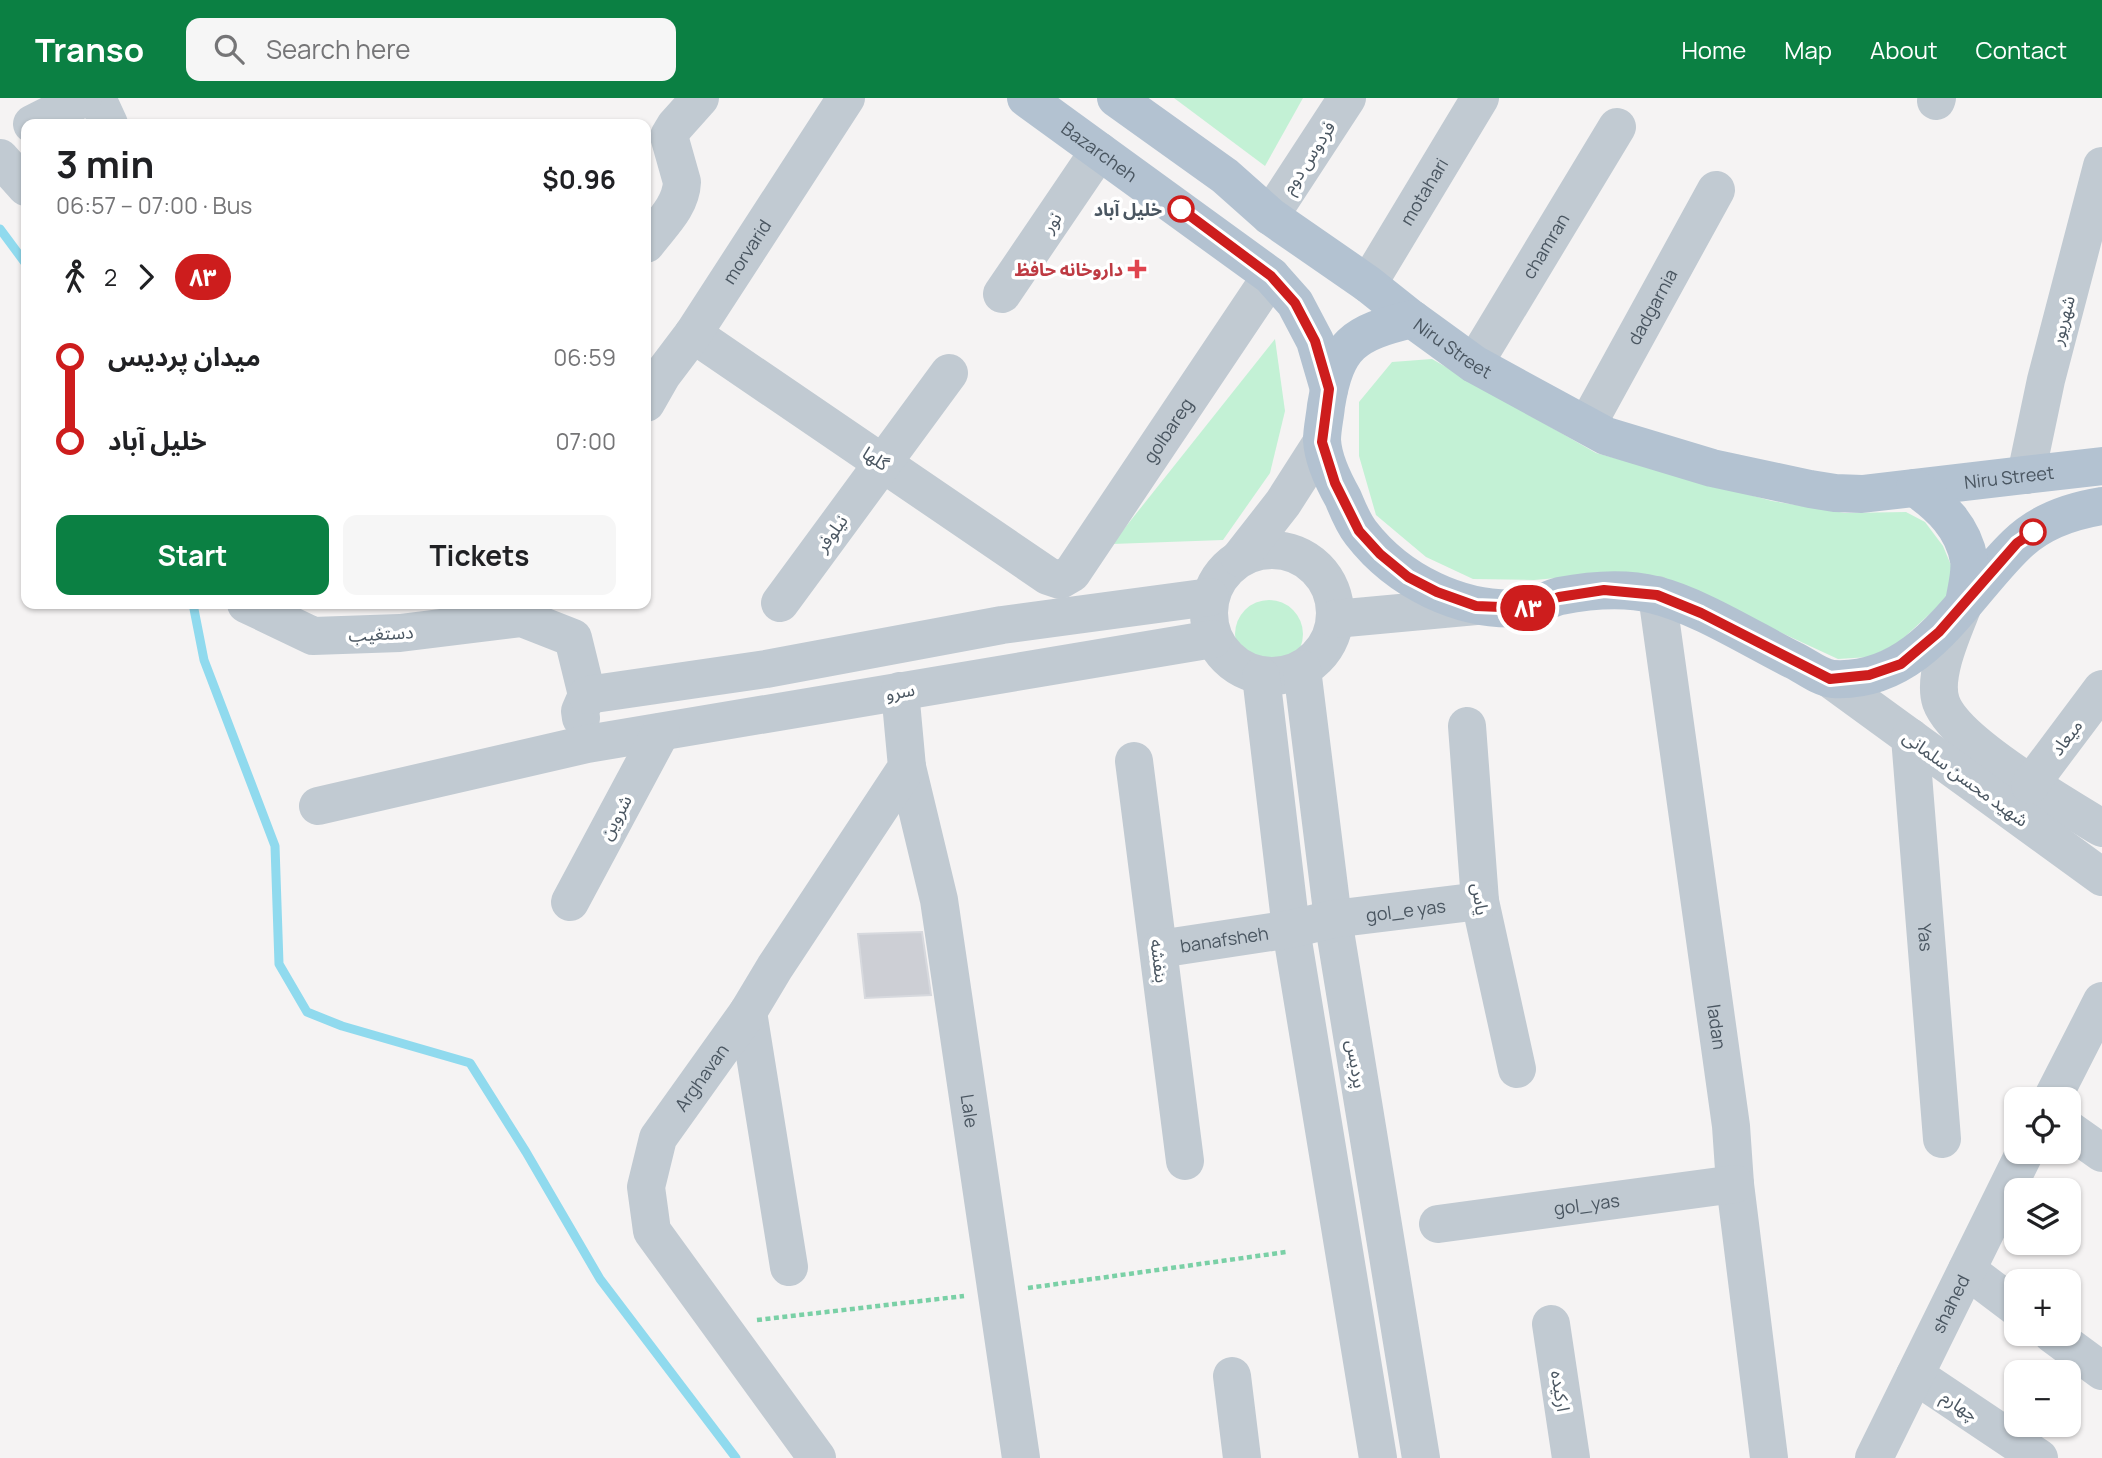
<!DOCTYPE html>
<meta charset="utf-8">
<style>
body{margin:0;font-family:Manrope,"Noto Sans Arabic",sans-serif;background:#f6f6f6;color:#202124;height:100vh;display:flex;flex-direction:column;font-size:26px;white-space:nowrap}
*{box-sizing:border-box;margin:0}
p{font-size:23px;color:#757577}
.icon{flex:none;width:38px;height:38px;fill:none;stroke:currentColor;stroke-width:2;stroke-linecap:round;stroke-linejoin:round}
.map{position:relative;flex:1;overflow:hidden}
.sheet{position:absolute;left:21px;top:21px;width:630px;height:490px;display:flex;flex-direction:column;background:#fff;border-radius:14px;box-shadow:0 2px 5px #0004}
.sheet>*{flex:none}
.badge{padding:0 14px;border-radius:23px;font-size:24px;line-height:46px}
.tools{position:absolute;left:2004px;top:989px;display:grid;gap:14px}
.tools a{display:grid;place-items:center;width:77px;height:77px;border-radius:14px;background:#fff;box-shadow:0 2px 5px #0004;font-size:35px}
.map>.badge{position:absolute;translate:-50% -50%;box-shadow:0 0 0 4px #fff}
.legs{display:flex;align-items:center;gap:10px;height:77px;padding:0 35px;font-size:23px}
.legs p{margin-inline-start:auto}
.headline{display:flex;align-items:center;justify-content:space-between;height:119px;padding:0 35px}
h1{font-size:38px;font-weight:700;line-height:52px}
.action{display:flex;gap:14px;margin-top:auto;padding:14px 35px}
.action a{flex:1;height:80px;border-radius:14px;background:#0b8043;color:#fff;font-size:28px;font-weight:700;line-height:80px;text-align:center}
.action a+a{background:#f6f6f6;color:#202124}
ul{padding:0 35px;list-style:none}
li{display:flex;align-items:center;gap:24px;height:84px;font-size:26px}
li i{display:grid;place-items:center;width:10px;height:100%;margin:0 9px;background:currentColor}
li i::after{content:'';width:18px;height:18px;margin:-9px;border:5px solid;border-radius:50%;background:#fff}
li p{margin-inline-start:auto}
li:first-child i{background:linear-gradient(#0000 50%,currentColor 0)}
li:last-child i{background:linear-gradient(currentColor 50%,#0000 0)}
header{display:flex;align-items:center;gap:42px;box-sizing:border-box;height:98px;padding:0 35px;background:#0b8043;color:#fff}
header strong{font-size:33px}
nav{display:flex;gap:38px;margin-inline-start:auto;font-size:24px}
.search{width:490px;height:63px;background:#f6f6f6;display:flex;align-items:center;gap:18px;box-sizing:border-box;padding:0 24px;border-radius:14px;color:#757577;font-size:26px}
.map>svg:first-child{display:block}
</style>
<header>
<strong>Transo</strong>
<div class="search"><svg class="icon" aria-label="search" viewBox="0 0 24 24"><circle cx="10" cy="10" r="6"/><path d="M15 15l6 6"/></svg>Search here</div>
<nav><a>Home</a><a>Map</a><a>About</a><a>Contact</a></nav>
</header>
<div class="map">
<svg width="2102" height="1360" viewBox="0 0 2102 1360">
<rect width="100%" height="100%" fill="#f5f3f3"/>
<g fill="#c3f1d5">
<path d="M1174 0H1303L1265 68Z"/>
<path d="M1275 241 1285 313 1270 375 1223 442 1112 446Z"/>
<path d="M1432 261 1596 355 1772 403 1845 415 1906 414 1925 424 1943 448 1953 472 1947 500 1897 546 1869 559 1838 561 1658 478 1590 477 1534 482 1473 481 1426 459 1376 417 1359 358V304L1392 264Z"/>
<circle cx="1269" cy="536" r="34"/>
</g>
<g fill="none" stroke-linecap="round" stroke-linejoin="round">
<g stroke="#90daee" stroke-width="9">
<path d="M0 131 26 166"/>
<path d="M193 506 204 562 275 748 279 866 307 914 342 928 470 965 526 1054 600 1181 736 1360"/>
</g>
</g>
<path fill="#cdcfd5" stroke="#d7d9de" stroke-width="2" d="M922 834 931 897 865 900 858 836Z"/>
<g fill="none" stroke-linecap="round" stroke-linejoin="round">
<g stroke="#7ad0a6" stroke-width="4.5" stroke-dasharray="5 3.5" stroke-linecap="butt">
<path d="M1028 1190 1286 1154"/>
<path d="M757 1222 964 1198"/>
</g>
<g stroke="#c1cad2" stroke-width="38">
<path d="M97 0 109 26"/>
<path d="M1936 3 1937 0"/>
<path d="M32 26 83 0"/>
<path d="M0 60 26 89"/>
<path d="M1270 118 1347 0"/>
<path d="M646 146C660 127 681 109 682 84L669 38 675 28 700 0"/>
<path id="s1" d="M1368 186 1480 0"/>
<path d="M1002 196 1099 53"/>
<path id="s2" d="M693 236 1048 478 1060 482 1072 475 1271 178"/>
<path id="s3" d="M1474 266 1617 29"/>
<path id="s4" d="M646 305 662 277 693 236 846 0"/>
<path id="s5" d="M1587 327 1716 92"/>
<path d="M2026 377 2046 282 2102 68"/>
<circle cx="1272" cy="515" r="63"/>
<path d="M1240 460 1283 405 1322 344"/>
<path id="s6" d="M1657 497 1731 1028 1735 1086 1769 1360"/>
<path d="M780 505 949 275"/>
<path d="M1964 505C1954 531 1932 577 1941 604 1955 644 2065 708 2102 730"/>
<path d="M246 506 313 538 400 535 522 520 573 540 587 597 580 613 581 620"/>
<path d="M1335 521 1476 508"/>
<path d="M1302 571 1333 821 1421 1360"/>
<path d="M1261 578 1291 831 1378 1360"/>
<path d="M1830 581 2102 779"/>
<path d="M587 597 766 571 1002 527 1210 499"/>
<path d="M1467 628 1480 803 1517 971"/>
<path id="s7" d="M1910 639 1942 1041"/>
<path d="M1134 663 1185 1063"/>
<path id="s8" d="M907 669 939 802 1021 1360"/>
<path d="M2030 687 2102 591"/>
<path d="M318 708 587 646 1213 541"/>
<path d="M570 804 661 634"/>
<path id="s9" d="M1159 851 1291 831 1333 821 1480 803"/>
<path d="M748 914 789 1169"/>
<path d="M2052 1001 2102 903"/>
<path d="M2068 1031 2102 1055"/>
<path id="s10" d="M1438 1126 1735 1086"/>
<path d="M1967 1172 2016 1209"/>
<path d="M1551 1226 1571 1360"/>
<path d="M2052 1236 2102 1273"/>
<path d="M1915 1277 2039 1360"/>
<path d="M1232 1278 1242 1360"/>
<path id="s11" d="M817 1360 652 1133 646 1089 658 1040 748 914 775 869 907 669 900 593"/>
<path id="s12" d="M1874 1360 2025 1054"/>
</g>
<g stroke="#b3c2d1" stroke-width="38">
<path id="s13" d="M1026 0 1271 178 1295 205 1315 243 1329 291"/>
<path id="s14" d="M1116 0 1225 78 1270 118 1368 186 1412 221 1474 266 1606 338 1712 370 1810 391 1835 395 1862 396 2102 368"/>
<path d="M1412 221C1354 235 1336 246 1326 308 1325 319 1322 331 1322 342 1323 361 1334 384 1343 400 1348 412 1353 425 1361 435 1398 483 1462 515 1523 510 1536 509 1548 501 1560 498 1591 492 1624 489 1655 497 1697 507 1753 542 1793 562 1804 567 1820 580 1833 581 1921 586 1962 499 2016 447 2039 424 2071 413 2102 408"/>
<path d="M1915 390C1941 408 1963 429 1969 462 1971 475 1966 492 1964 505"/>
</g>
</g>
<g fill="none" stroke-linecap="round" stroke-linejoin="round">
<defs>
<path id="line-1" d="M1181 111 1271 178 1295 205 1315 243 1329 291 1322 344 1335 385 1359 433 1380 456 1408 479 1437 494 1476 508 1526 510 1559 499 1604 492 1657 497 1701 515 1830 581 1869 577 1901 566 1939 534 2017 445 2033 434"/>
</defs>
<use href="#line-1" stroke="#fff" stroke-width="16"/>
<use href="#line-1" stroke="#cd1d1d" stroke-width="10"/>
</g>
<g fill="#fff" stroke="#cd1d1d" stroke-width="3.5">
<circle cx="1181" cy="111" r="12"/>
<circle cx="2033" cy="434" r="12"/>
</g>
<path fill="#e0444e" stroke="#fff" stroke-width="2.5" d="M1133.5 160.5h7v7h7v7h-7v7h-7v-7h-7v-7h7z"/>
<g text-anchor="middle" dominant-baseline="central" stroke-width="7" stroke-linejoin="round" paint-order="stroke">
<g font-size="18" fill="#4a5661" stroke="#fff">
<text stroke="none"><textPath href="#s13" startOffset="91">Bazarcheh</textPath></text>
<text transform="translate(1308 59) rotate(-57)">فردوس دوم</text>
<text stroke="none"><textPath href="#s1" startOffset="108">motahari</textPath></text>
<text transform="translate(1051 124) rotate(-56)">نور</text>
<text stroke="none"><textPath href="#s3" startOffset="138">chamran</textPath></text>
<text stroke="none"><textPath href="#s4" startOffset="182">morvarid</textPath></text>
<text stroke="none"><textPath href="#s5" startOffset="135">dadgarnia</textPath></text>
<text transform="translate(2062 222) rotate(-75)">شهریور</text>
<text stroke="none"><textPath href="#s14" startOffset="420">Niru Street</textPath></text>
<text stroke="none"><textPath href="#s2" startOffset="628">golbareg</textPath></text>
<text transform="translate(876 360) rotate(34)">گلها</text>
<text stroke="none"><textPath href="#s14" startOffset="1008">Niru Street</textPath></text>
<text transform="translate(831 435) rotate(-54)">نیلوفر</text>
<text transform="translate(381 535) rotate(-3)">دستغیب</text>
<text transform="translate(900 593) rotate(-10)">سرو</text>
<text transform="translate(2066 639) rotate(-53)">میعاد</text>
<text transform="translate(1966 680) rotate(36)">شهید محسن سلمانی</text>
<text transform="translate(615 719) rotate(-62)">شروین</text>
<text transform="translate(1481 801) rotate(82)">یاس</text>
<text stroke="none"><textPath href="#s9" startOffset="250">gol_e yas</textPath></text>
<text stroke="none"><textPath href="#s7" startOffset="201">Yas</textPath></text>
<text stroke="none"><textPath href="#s9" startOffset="66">banafsheh</textPath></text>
<text transform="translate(1160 863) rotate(83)">بنفشه</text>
<text stroke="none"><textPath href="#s6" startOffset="436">ladan</textPath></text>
<text transform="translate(1357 966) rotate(81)">پردیس</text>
<text stroke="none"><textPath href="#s11" startOffset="450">Arghavan</textPath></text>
<text stroke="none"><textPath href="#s8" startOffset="350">Lale</textPath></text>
<text stroke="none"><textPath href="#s10" startOffset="150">gol_yas</textPath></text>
<text stroke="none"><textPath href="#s12" startOffset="172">shahed</textPath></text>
<text transform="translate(1561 1293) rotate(81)">ارکیده</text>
<text transform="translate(1960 1307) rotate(34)">چهارم</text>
</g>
<g font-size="18" font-weight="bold" fill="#4a5661" stroke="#fff" text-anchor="end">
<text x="1162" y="111">خلیل آباد</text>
</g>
<g font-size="18" font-weight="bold" fill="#be3a42" stroke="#fff" text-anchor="end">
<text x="1123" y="171">داروخانه حافظ</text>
</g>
</g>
</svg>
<div class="tools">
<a><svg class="icon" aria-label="locate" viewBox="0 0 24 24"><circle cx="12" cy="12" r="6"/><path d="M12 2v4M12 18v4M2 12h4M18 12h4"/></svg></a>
<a><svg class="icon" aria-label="layers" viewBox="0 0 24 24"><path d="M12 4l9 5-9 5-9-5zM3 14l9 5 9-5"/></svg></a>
<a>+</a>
<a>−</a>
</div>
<b class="badge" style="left:1528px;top:510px;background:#cd1d1d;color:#fff">۸۳</b>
<section class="sheet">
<div class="headline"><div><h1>3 min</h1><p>06:57 – 07:00 · Bus</p></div><b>$0.96</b></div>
<div class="legs"><svg class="icon" aria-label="walk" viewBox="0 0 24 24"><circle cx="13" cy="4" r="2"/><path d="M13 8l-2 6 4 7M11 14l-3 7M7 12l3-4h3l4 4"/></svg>2<svg class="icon" aria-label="forward" viewBox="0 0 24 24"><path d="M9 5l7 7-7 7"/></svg><b class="badge" style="background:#cd1d1d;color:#fff">۸۳</b></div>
<ul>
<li><i style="color:#cd1d1d"></i><b>میدان پردیس</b><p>06:59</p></li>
<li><i style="color:#cd1d1d"></i><b>خلیل آباد</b><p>07:00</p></li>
</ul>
<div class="action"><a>Start</a><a>Tickets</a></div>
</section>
</div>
